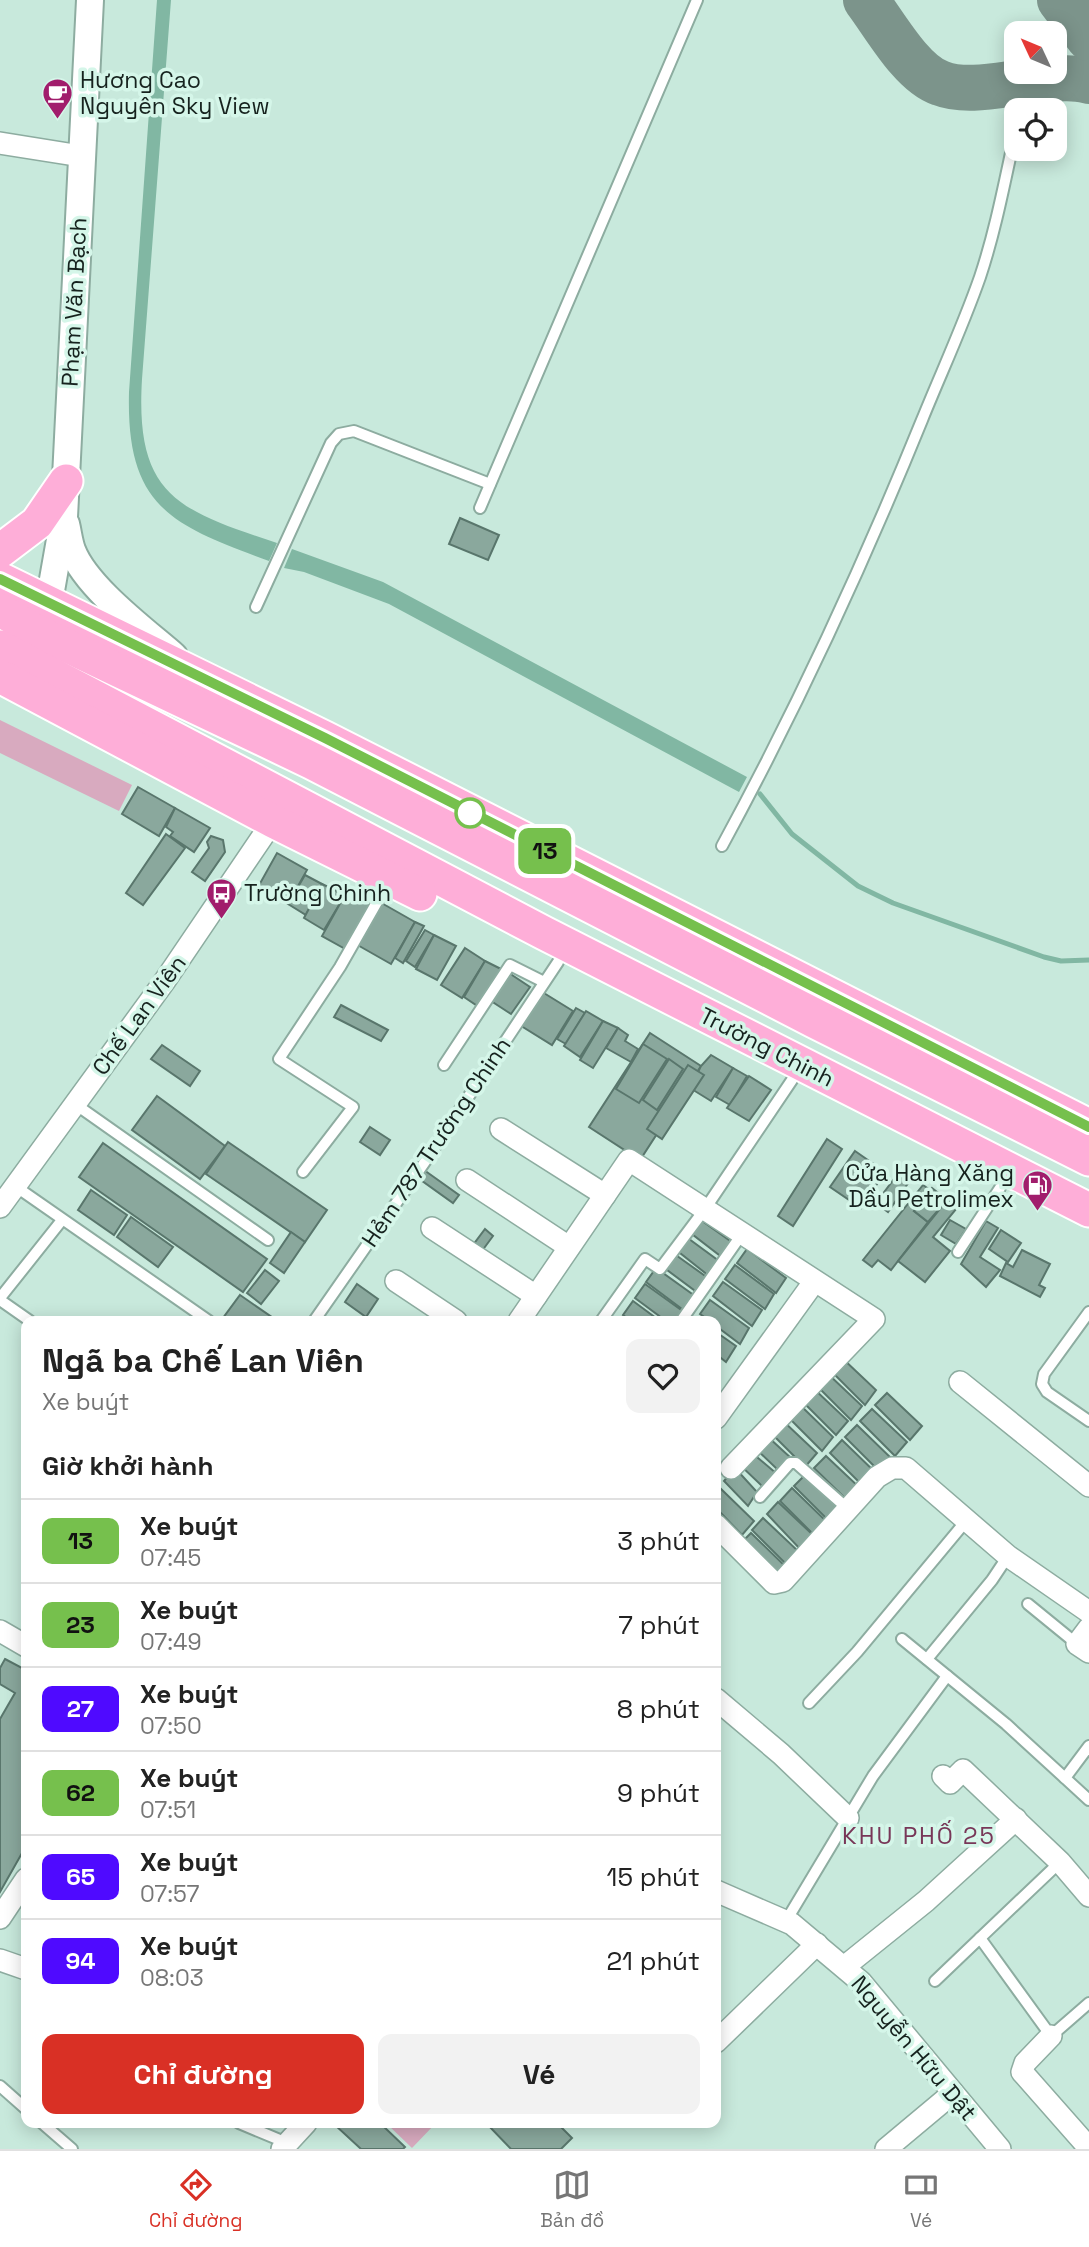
<!DOCTYPE html>
<html lang="vi">
<meta charset="utf-8">
<style>
body{margin:0;font-family:"Space Grotesk",sans-serif;background:#f2f2f2;color:#222;height:100vh;display:flex;flex-direction:column;font-size:26px;white-space:nowrap}
*{box-sizing:border-box;margin:0}
p{font-size:23px;color:#767676}
.icon{flex:none;width:38px;height:38px;fill:none;stroke:currentColor;stroke-width:2;stroke-linecap:round;stroke-linejoin:round}
.map{position:relative;flex:1;overflow:hidden}
.side{position:absolute;left:21px;top:1316px;width:700px;height:812px;display:flex;flex-direction:column;background:#fff;border-radius:14px;box-shadow:0 4px 18px #0003}
.side>*{flex:none}
.badge{padding:0 14px;border-radius:10px;font-size:24px;line-height:46px}
.needle{width:46px;rotate:314deg}
.controls{position:absolute;left:1004px;top:21px;display:grid;gap:14px}
.controls a{display:grid;place-items:center;width:63px;height:63px;border-radius:14px;background:#fff;box-shadow:0 4px 18px #0003;font-size:35px}
.map>.badge{position:absolute;translate:-50% -50%;box-shadow:0 0 0 4px #fff}
h2{padding:0 21px;font-size:26px;line-height:63px}
.round{display:grid;place-items:center;flex:none;width:74px;height:74px;border-radius:14px;background:#f2f2f2}
.headline{display:flex;align-items:center;justify-content:space-between;height:119px;padding:0 21px}
h1{font-size:33px;font-weight:700;line-height:52px}
.cta{display:flex;gap:14px;margin-top:auto;padding:14px 21px}
.cta a{flex:1;height:80px;border-radius:14px;background:#d93025;color:#fff;font-size:28px;font-weight:700;line-height:80px;text-align:center}
.cta a+a{background:#f2f2f2;color:#222}
ul{padding:0;list-style:none}
li{display:flex;align-items:center;gap:21px;height:84px;padding:0 21px;border-top:2px solid #e0e0e0}
li div{flex:1}
li b{display:block;font-size:26px}
li em{font-style:normal}
li .badge{min-width:77px;font-weight:700;text-align:center}
.tab-bar{display:flex;justify-content:space-around;align-items:center;height:98px;border-top:2px solid #e0e0e0;background:#fff;font-size:19px;color:#767676}
.tab-bar a{display:grid;justify-items:center;gap:4px}
.tab-bar .selected{color:#d93025}
.map>svg:first-child{display:block}
</style>
<div class="map">
<svg width="1089" height="2149" viewBox="0 0 1089 2149">
<rect width="100%" height="100%" fill="#c8e9dc"/>
<g fill="#d8aabf">
<path d="M0 720 132 785 119 811 0 753Z"/>
<path d="M386 2123H436L412 2148Z"/>
</g>
<g fill="#81b7a3">
<path d="M157 0H171L142 379C135 495 177 510 277 543L269 561C171 525 126 507 129 392Z"/>
<path d="M292 549 383 582 747 777 739 792 389 604 304 572 284 568Z"/>
</g>
<g fill="none" stroke-linecap="round" stroke-linejoin="round">
<path stroke="#81b7a3" stroke-width="5" d="M760 794 792 834 858 886 893 903 1044 957 1061 961 1089 960"/>
<g stroke="#7c948b" stroke-width="46">
<path d="M866 0C885 25 911 73 940 83 965 93 999 85 1025 82 1046 80 1069 75 1089 81"/>
<path d="M1060 0 1089 38"/>
</g>
</g>
<g fill="#8aa89d" stroke="#59766c" stroke-width="2">
<path d="M460 518 499 535 488 560 449 544Z"/>
<path d="M138 787 175 808 159 836 122 814Z"/>
<path d="M175 808 210 828 194 852 170 836 173 832 166 827Z"/>
<path d="M166 834 185 848 143 905 126 893Z"/>
<path d="M211 836 223 840 225 852 205 881 192 872 209 848 207 842Z"/>
<path d="M277 853 307 870 288 904 258 887Z"/>
<path d="M305 875 322 884 306 915 288 904Z"/>
<path d="M322 884 345 895 324 930 304 918Z"/>
<path d="M347 891 372 905 347 950 322 936Z"/>
<path d="M378 901 415 922 391 964 354 943Z"/>
<path d="M415 922 424 926 403 963 395 958Z"/>
<path d="M425 930 434 935 415 967 406 961Z"/>
<path d="M434 935 456 946 437 980 416 969Z"/>
<path d="M465 948 485 961 462 998 441 985Z"/>
<path d="M485 961 503 970 479 1007 464 997Z"/>
<path d="M506 971 530 987 511 1014 488 999Z"/>
<path d="M539 990 573 1011 552 1045 518 1024Z"/>
<path d="M341 1005 388 1030 381 1041 334 1017Z"/>
<path d="M576 1008 585 1013 566 1044 557 1039Z"/>
<path d="M586 1011 603 1021 580 1057 564 1046Z"/>
<path d="M603 1021 618 1028 593 1068 580 1060Z"/>
<path d="M618 1028 628 1035 625 1041 638 1049 631 1062 606 1048Z"/>
<path d="M650 1033 701 1066 640 1160 589 1127Z"/>
<path d="M643 1044 667 1059 639 1103 616 1089Z"/>
<path d="M162 1045 200 1071 190 1086 151 1059Z"/>
<path d="M711 1055 733 1068 711 1101 690 1088 701 1066Z"/>
<path d="M669 1059 683 1069 657 1110 643 1100Z"/>
<path d="M688 1065 704 1075 662 1139 647 1129Z"/>
<path d="M733 1068 747 1076 730 1105 716 1097Z"/>
<path d="M749 1076 771 1090 749 1121 727 1108Z"/>
<path d="M157 1096 225 1146 200 1179 132 1130Z"/>
<path d="M370 1127 390 1140 380 1155 360 1142Z"/>
<path d="M827 1139 842 1149 793 1226 778 1216Z"/>
<path d="M228 1142 327 1210 305 1242 206 1174Z"/>
<path d="M103 1143 267 1259 243 1292 79 1177Z"/>
<path d="M855 1151 885 1172 861 1208 830 1187Z"/>
<path d="M424 1170 459 1195 453 1203 418 1178Z"/>
<path d="M900 1171 911 1179 888 1212 876 1203Z"/>
<path d="M923 1185 930 1190 914 1211 928 1222 891 1270 878 1260 872 1267 863 1260Z"/>
<path d="M932 1188 947 1200 928 1222 914 1211Z"/>
<path d="M91 1190 127 1215 114 1235 78 1210Z"/>
<path d="M947 1200 957 1208 933 1237 950 1251 925 1282 898 1261Z"/>
<path d="M131 1217 173 1247 158 1267 117 1237Z"/>
<path d="M698 1218 733 1243 723 1258 688 1231Z"/>
<path d="M950 1220 966 1229 956 1244 941 1235Z"/>
<path d="M986 1221 998 1228 980 1257 1000 1270 986 1287 961 1264Z"/>
<path d="M485 1229 493 1236 479 1255 470 1249Z"/>
<path d="M1001 1230 1021 1243 1008 1262 989 1249Z"/>
<path d="M291 1232 305 1242 284 1273 270 1263Z"/>
<path d="M685 1236 719 1261 709 1276 675 1249Z"/>
<path d="M747 1249 786 1278 776 1293 737 1263Z"/>
<path d="M1022 1250 1050 1264 1039 1285 1045 1288 1040 1297 1000 1276 1006 1263 1013 1267Z"/>
<path d="M673 1253 708 1278 698 1293 663 1267Z"/>
<path d="M735 1265 774 1294 765 1309 725 1279Z"/>
<path d="M656 1268 695 1296 686 1312 646 1282Z"/>
<path d="M265 1270 279 1281 261 1304 247 1293Z"/>
<path d="M723 1282 762 1310 752 1326 713 1296Z"/>
<path d="M357 1284 378 1299 366 1317 345 1302Z"/>
<path d="M645 1284 684 1312 679 1321H666L635 1298Z"/>
<path d="M240 1295 276 1320 275 1321H228L223 1318Z"/>
<path d="M710 1300 749 1328 740 1344 716 1326V1321H710L700 1314Z"/>
<path d="M633 1301 660 1321H631L623 1315Z"/>
<path d="M716 1332 736 1346 726 1362 716 1354Z"/>
<path d="M841 1357 876 1390 865 1405 830 1370Z"/>
<path d="M827 1373 862 1406 851 1420 816 1385Z"/>
<path d="M813 1388 848 1421 836 1435 801 1400Z"/>
<path d="M887 1393 922 1426 910 1440 875 1405Z"/>
<path d="M798 1403 833 1437 822 1451 787 1416Z"/>
<path d="M872 1409 907 1442 895 1456 860 1421Z"/>
<path d="M782 1420 817 1453 805 1467 770 1432Z"/>
<path d="M857 1425 891 1458 880 1472 845 1437Z"/>
<path d="M767 1436 792 1459 779 1471 755 1448Z"/>
<path d="M842 1440 877 1474 865 1488 830 1453Z"/>
<path d="M751 1452 777 1474 763 1487 739 1464Z"/>
<path d="M826 1456 861 1489 850 1503 814 1468Z"/>
<path d="M735 1468 757 1492 748 1506 724 1481Z"/>
<path d="M806 1474 841 1507 829 1521 794 1486Z"/>
<path d="M719 1487 754 1521 742 1535 716 1508V1490Z"/>
<path d="M792 1488 827 1522 815 1536 780 1501Z"/>
<path d="M778 1502 813 1535 801 1550 767 1514Z"/>
<path d="M763 1518 798 1551 787 1565 752 1530Z"/>
<path d="M751 1533 785 1566 774 1580 739 1545Z"/>
<path d="M5 1659 26 1670V1846L0 1892V1719L15 1693 0 1684V1668Z"/>
<path d="M337 2123H380L405 2147 403 2149H361L335 2125Z"/>
<path d="M486 2123H557L572 2138 561 2149H511Z"/>
</g>
<g fill="none" stroke-linecap="round" stroke-linejoin="round">
<defs>
<g id="service">
<path d="M480 508 697 0"/>
<path d="M256 607 331 443 339 434 354 431 490 484"/>
<path d="M722 846C797 708 863 565 922 420 941 373 963 326 980 277 995 232 1004 185 1014 139"/>
<path d="M444 1065 510 965 544 982"/>
<path d="M75 1104 268 1240"/>
<path d="M303 1172 353 1107 279 1059 340 967 389 881"/>
<path d="M15 1186 209 1321"/>
<path d="M958 1252 1000 1188"/>
<path d="M0 1298 62 1220"/>
<path d="M0 1300 30 1321"/>
<path d="M1089 1312 1044 1374 1042 1384 1047 1392 1089 1421"/>
<path d="M314 1321 429 1156 558 962"/>
<path d="M601 1321 645 1259 660 1269 705 1209 792 1080"/>
<path d="M681 1321 742 1234"/>
<path d="M760 1497 790 1463H796L848 1509"/>
<path d="M1028 1604 1077 1644"/>
<path d="M902 1639 1006 1724 1089 1800"/>
<path d="M927 1659 992 1580 1008 1556"/>
<path d="M809 1703 857 1652 966 1521"/>
<path d="M1065 1778 1089 1746"/>
<path d="M786 1921 873 1776 947 1676"/>
<path d="M980 1938 1060 1862"/>
<path d="M935 1981 980 1938 1051 2036 1089 2003"/>
<path d="M0 2086 26 2109"/>
<path d="M42 2123 72 2149"/>
<path d="M239 2123 287 2143"/>
</g>
<g id="minor">
<path d="M0 143 81 156"/>
<path d="M501 1129 605 1195"/>
<path d="M467 1180 569 1247"/>
<path d="M0 1207 164 982 273 821"/>
<path d="M432 1228 536 1296"/>
<path d="M396 1281 456 1321"/>
<path d="M519 1321 629 1160 874 1319 731 1468"/>
<path d="M960 1382 1089 1486"/>
<path d="M716 1418 814 1282"/>
<path d="M716 1525 774 1583 783 1581 877 1477 892 1468H906L1008 1556 1089 1612"/>
<path d="M1089 1628 1077 1644 1089 1652"/>
<path d="M0 1631 26 1646"/>
<path d="M716 1699 781 1754 848 1818"/>
<path d="M943 1776 950 1783 963 1770 1060 1862 1089 1896"/>
<path d="M716 1891 792 1924 861 1982 1000 2149"/>
<path d="M0 1918 26 1879"/>
<path d="M0 1960 26 1969"/>
<path d="M844 1967 926 1901 1016 1819"/>
<path d="M1051 2036 1025 2063 1022 2072 1089 2148"/>
<path d="M716 2042 817 1944"/>
<path d="M282 2149 306 2123"/>
<path d="M886 2149 953 2093"/>
</g>
<g id="tertiary">
<path d="M66 524C68 532 69 542 72 550 86 587 144 630 174 656"/>
<path d="M49 602 64 517 90 0"/>
</g>
<g id="primary">
<path d="M0 551 37 523 66 481"/>
<path d="M0 579 325 738 1089 1126"/>
<path d="M0 610 36 631 311 762 814 1021 1089 1159"/>
<path d="M0 647 544 933 1089 1210"/>
<path d="M0 676 273 821 420 894"/>
</g>
</defs>
<use href="#service" stroke="#8daca0" stroke-width="14"/>
<use href="#minor" stroke="#8daca0" stroke-width="24"/>
<use href="#tertiary" stroke="#8daca0" stroke-width="30"/>
<use href="#primary" stroke="#fff" stroke-width="37"/>
<use href="#service" stroke="#fff" stroke-width="10"/>
<use href="#minor" stroke="#fff" stroke-width="21"/>
<use href="#tertiary" stroke="#fff" stroke-width="26"/>
<use href="#primary" stroke="#feaed8" stroke-width="33"/>
</g>
<g fill="none" stroke-linecap="round" stroke-linejoin="round">
<defs>
<path id="line" d="M0 579 325 738 1089 1127"/>
</defs>
<use href="#line" stroke="#fff" stroke-width="16"/>
<use href="#line" stroke="#76c04d" stroke-width="10"/>
</g>
<defs>
<symbol id="cafe-pin" viewBox="-11 -11 22 30"><path d="M0 17L-7.5 6A9.5 9.5 0 1 1 7.5 6Z" fill="#a11d6c" stroke="#d5f6e9"/><path d="M-5.5-4.5H6V0H3Q3 3.5 0 3.5H-2.5Q-5.5 3.5-5.5 0ZM3-3.2v2h1.7v-2ZM-6 4.5H4V6H-6Z" fill="#fff"/></symbol>
<symbol id="bus-pin" viewBox="-11 -11 22 30"><path d="M0 17L-7.5 6A9.5 9.5 0 1 1 7.5 6Z" fill="#a11d6c" stroke="#d5f6e9"/><path d="M-5-6H5V4H4V6H2V4H-2V6H-4V4H-5ZM-3.5-4V0h7V-4ZM-3.5 1.2v1.5H-2V1.2ZM2 1.2v1.5H3.5V1.2Z" fill="#fff"/></symbol>
<symbol id="fuel-pin" viewBox="-11 -11 22 30"><path d="M0 17L-7.5 6A9.5 9.5 0 1 1 7.5 6Z" fill="#a11d6c" stroke="#d5f6e9"/><path d="M-5.5-6h7V0h2V4h1.3V-2.5L3-4.5l.8-.8L6-3V5H2.5V1h-1V6h-7ZM-4.2-4.7v3.2H.2V-4.7Z" fill="#fff"/></symbol>
</defs>
<g fill-rule="evenodd">
<use href="#cafe-pin" x="40" y="76" width="35" height="47"/>
<use href="#bus-pin" x="204" y="876" width="35" height="47"/>
<use href="#fuel-pin" x="1020" y="1168" width="35" height="47"/>
</g>
<circle fill="#fff" stroke="#76c04d" stroke-width="3.5" cx="470" cy="813" r="14"/>
<g text-anchor="middle" dominant-baseline="central" stroke-width="7" stroke-linejoin="round" paint-order="stroke">
<g font-size="23" fill="#16221e" stroke="#d5f6e9" text-anchor="start">
<text x="80" y="80">Hương Cao<tspan x="80" dy="26">Nguyên Sky View</tspan></text>
<text x="244" y="893">Trường Chinh</text>
<text x="1014" y="1173" text-anchor="end">Cửa Hàng Xăng<tspan x="1014" dy="26">Dầu Petrolimex</tspan></text>
</g>
<g font-size="23" fill="#16221e" stroke="#d5f6e9">
<text transform="translate(74 302) rotate(-87)">Phạm Văn Bạch</text>
<text transform="translate(139 1015) rotate(-54)">Chế Lan Viên</text>
<text transform="translate(767 1047) rotate(27)">Trường Chinh</text>
<text transform="translate(436 1142) rotate(-56)">Hẻm 787 Trường Chinh</text>
<text transform="translate(914 2048) rotate(50)">Nguyễn Hữu Dật</text>
</g>
<g font-size="24" letter-spacing="2" fill="#783758" stroke="#d5f6e9">
<text x="919" y="1835">KHU PHỐ 25</text>
</g>
</g>
</svg>
<div class="controls">
<a><svg class="needle" viewBox="-14 -14 28 28"><path d="M0-13l5 13h-10z" fill="#e53935"/><path d="M0 13l5-13h-10z" fill="#767676"/></svg></a>
<a><svg class="icon" aria-label="locate" viewBox="0 0 24 24"><circle cx="12" cy="12" r="6"/><path d="M12 2v4M12 18v4M2 12h4M18 12h4"/></svg></a>
</div>
<b class="badge" style="left:545px;top:851px;background:#76c04d;color:#111">13</b>
<section class="side">
<div class="headline"><div><h1>Ngã ba Chế Lan Viên</h1><p>Xe buýt</p></div><a class="round"><svg class="icon" aria-label="heart" viewBox="0 0 24 24"><path d="M12 20l-8-8c-3-5 5-10 8-4 3-6 11-1 8 4z"/></svg></a></div>
<h2>Giờ khởi hành</h2>
<ul>
<li><span class="badge" style="background:#76c04d;color:#111">13</span><div><b>Xe buýt</b><p>07:45</p></div><em>3 phút</em></li>
<li><span class="badge" style="background:#76c04d;color:#111">23</span><div><b>Xe buýt</b><p>07:49</p></div><em>7 phút</em></li>
<li><span class="badge" style="background:#4f0aff;color:#fff">27</span><div><b>Xe buýt</b><p>07:50</p></div><em>8 phút</em></li>
<li><span class="badge" style="background:#76c04d;color:#111">62</span><div><b>Xe buýt</b><p>07:51</p></div><em>9 phút</em></li>
<li><span class="badge" style="background:#4f0aff;color:#fff">65</span><div><b>Xe buýt</b><p>07:57</p></div><em>15 phút</em></li>
<li><span class="badge" style="background:#4f0aff;color:#fff">94</span><div><b>Xe buýt</b><p>08:03</p></div><em>21 phút</em></li>
</ul>
<div class="cta"><a>Chỉ đường</a><a>Vé</a></div>
</section>
</div>
<nav class="tab-bar">
<a class="selected"><svg class="icon" aria-label="directions" viewBox="0 0 24 24"><path d="M12 3l9 9-9 9-9-9zM9 14v-3h6M13 9l2 2-2 2"/></svg>Chỉ đường</a>
<a><svg class="icon" aria-label="map" viewBox="0 0 24 24"><path d="M3 6l6-2 6 2 6-2v14l-6 2-6-2-6 2zM9 4v14M15 6v14"/></svg>Bản đồ</a>
<a><svg class="icon" aria-label="tickets" viewBox="0 0 24 24"><path d="M3 7h18v10H3zM15 7v10"/></svg>Vé</a>
</nav>
